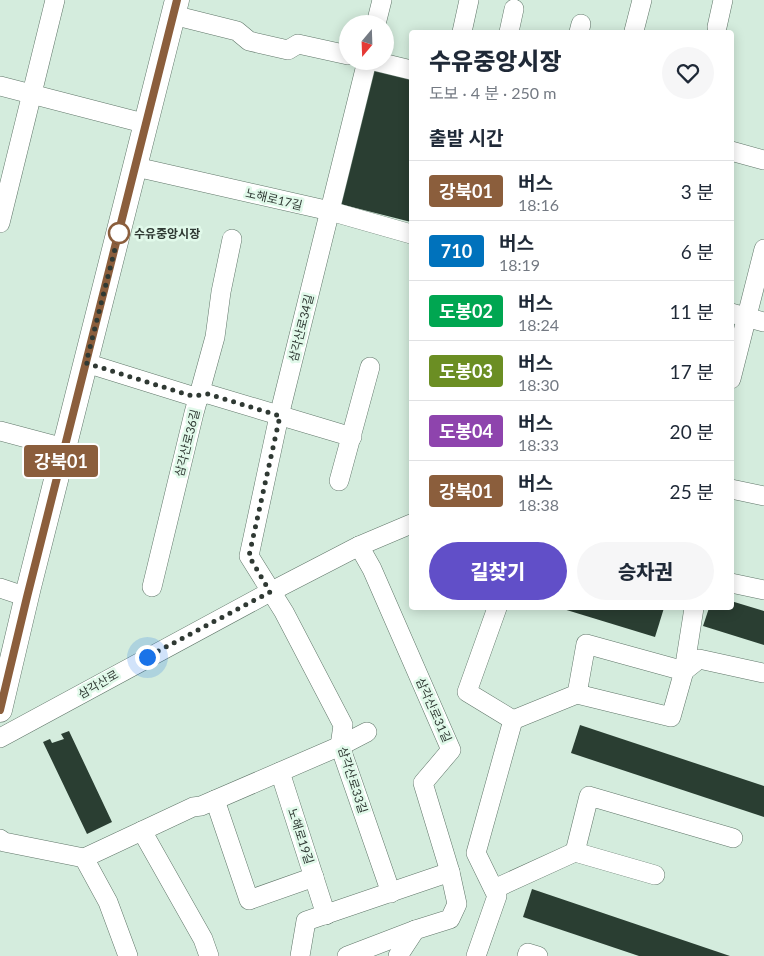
<!DOCTYPE html>
<html lang="ko">
<meta charset="utf-8">
<style>
body{margin:0;font-family:Lato,"Noto Sans KR",sans-serif;background:#f6f6f7;color:#1f2937;height:100vh;display:flex;flex-direction:column;font-size:19px;white-space:nowrap}
*{box-sizing:border-box;margin:0}
p{font-size:16px;color:#747a83}
.icon{flex:none;width:28px;height:28px;fill:none;stroke:currentColor;stroke-width:2;stroke-linecap:round;stroke-linejoin:round}
.map{position:relative;flex:1;overflow:hidden}
.drawer{position:absolute;left:409px;top:30px;width:325px;height:580px;display:flex;flex-direction:column;background:#fff;border-radius:5px;box-shadow:0 2px 12px #0003}
.drawer>*{flex:none}
.badge{padding:0 10px;border-radius:4px;font-size:18px;line-height:32px}
.needle{width:32px;rotate:199deg}
.controls{position:absolute;left:339px;top:15px;display:grid;gap:10px}
.controls a{display:grid;place-items:center;width:55px;height:55px;border-radius:50%;background:#fff;box-shadow:0 2px 12px #0003;font-size:25px}
.you{position:absolute;width:25px;height:25px;margin:-12px;border:4px solid #fff;border-radius:50%;background:#1a73e8;box-shadow:0 0 0 8px #1a73e833}
.map>.badge{position:absolute;translate:-50% -50%;box-shadow:0 0 0 2px #fff}
h2{padding:0 20px;font-size:19px;line-height:45px}
.round{display:grid;place-items:center;flex:none;width:52px;height:52px;border-radius:26px;background:#f6f6f7}
.summary{display:flex;align-items:center;justify-content:space-between;height:85px;padding:0 20px}
h1{font-size:24px;font-weight:800;line-height:38px}
.primary-button{display:flex;gap:10px;margin-top:auto;padding:10px 20px}
.primary-button a{flex:1;height:58px;border-radius:30px;background:#614fc8;color:#fff;font-size:20px;font-weight:800;line-height:58px;text-align:center}
.primary-button a+a{background:#f6f6f7;color:#1f2937}
ul{padding:0;list-style:none}
li{display:flex;align-items:center;gap:15px;height:60px;padding:0 20px;border-top:1px solid #e0e1e3}
li div{flex:1}
li b{display:block;font-size:19px}
li em{font-style:normal}
li .badge{min-width:55px;font-weight:700;text-align:center}
.map>svg:first-child{display:block}
</style>
<div class="map">
<svg width="764" height="956" viewBox="0 0 764 956">
<rect width="100%" height="100%" fill="#d4ecdd"/>
<g fill="#2a3e32">
<path d="M373 67 411 77V222L340 204Z"/>
<path d="M731 601 764 611V645L703 626 709 608H731Z"/>
<path d="M560 608H664L655 637Z"/>
<path d="M580 725 764 786V817L571 753Z"/>
<path d="M69 731 112 822 87 834 43 742 50 739 52 743 64 739 61 734Z"/>
<path d="M532 889 730 956H639L523 917Z"/>
</g>
<g fill="none" stroke-linecap="round" stroke-linejoin="round">
<defs>
<g id="minor">
<path d="M173 15 237 31 249 41 288 50 298 44 348 55"/>
<path d="M376 24 382 0"/>
<path d="M717 27 723 0"/>
<path d="M634 31 642 0"/>
<path d="M462 32 469 0"/>
<path d="M509 32 514 9"/>
<path d="M579 32 581 24"/>
<path d="M367 61 279 416 249 556 284 612 343 725 340 746 391 893"/>
<path d="M374 61 411 70"/>
<path d="M0 86 147 124"/>
<path d="M731 151 764 160"/>
<path d="M136 167 330 211 411 234"/>
<path d="M0 223 55 0"/>
<path d="M731 313 764 322"/>
<path d="M86 363 192 396 208 394 352 437"/>
<path d="M731 379 764 249"/>
<path d="M0 431 64 448"/>
<path d="M339 481 370 367"/>
<path d="M731 489 764 496"/>
<path d="M359 546 372 569 451 750 423 783 450 872 457 904 450 919 415 930 398 956"/>
<path d="M731 583 764 590"/>
<path d="M152 587 194 413 215 337 221 292 232 239"/>
<path d="M0 588 27 597"/>
<path d="M497 608 467 692 513 720"/>
<path d="M684 671 699 659 763 673"/>
<path d="M684 671 694 608"/>
<path d="M513 720 577 694 671 717 684 671 586 644 577 694"/>
<path d="M0 738 270 592 359 546 411 524"/>
<path d="M280 772 326 915"/>
<path d="M215 800 249 900 314 877"/>
<path d="M142 831 203 939 209 956"/>
<path d="M0 839 4 842 84 858 193 807 201 806 340 746 367 732"/>
<path d="M575 852 589 796 733 838"/>
<path d="M84 858 108 902 128 956"/>
<path d="M494 889 575 852 655 875"/>
<path d="M300 956 306 921 450 872"/>
<path d="M347 956 415 930"/>
<path d="M476 956 497 896 476 853 513 720"/>
<path d="M527 956 528 953 538 956"/>
</g>
<path id="major" d="M0 710 29 587 177 0"/>
</defs>
<use href="#minor" stroke="#607669" stroke-width="20"/>
<use href="#major" stroke="#607669" stroke-width="25"/>
<use href="#minor" stroke="#fff" stroke-width="19"/>
<use href="#major" stroke="#fff" stroke-width="24"/>
</g>
<g fill="none" stroke-linecap="round" stroke-linejoin="round">
<defs>
<path id="line" d="M0 710 27 597 177 0"/>
</defs>
<use href="#line" stroke="#fff" stroke-width="11"/>
<use href="#line" stroke="#8b5e3c" stroke-width="8"/>
<path stroke="#2f3933" stroke-width="5" stroke-dasharray="0 9" d="M119 233 86 363 192 396 208 394 280 416 249 556 270 592 147 657"/>
</g>
<circle fill="#fff" stroke="#8b5e3c" stroke-width="2.5" cx="119" cy="233" r="10"/>
<g text-anchor="middle" dominant-baseline="central" stroke-width="5" stroke-linejoin="round" paint-order="stroke">
<g font-size="12" fill="#2f3933" stroke="#e1f9ea">
<text transform="translate(274 199) rotate(13)">노해로17길</text>
<text transform="translate(301 328) rotate(-76)">삼각산로34길</text>
<text transform="translate(187 443) rotate(-76)">삼각산로36길</text>
<text transform="translate(98 684) rotate(-30)">삼각산로</text>
<text transform="translate(434 710) rotate(66)">삼각산로31길</text>
<text transform="translate(353 780) rotate(72)">삼각산로33길</text>
<text transform="translate(301 836) rotate(72)">노해로19길</text>
</g>
<g font-size="12" font-weight="bold" fill="#2f3933" stroke="#e1f9ea" text-anchor="start">
<text x="134" y="233">수유중앙시장</text>
</g>
</g>
</svg>
<div class="controls">
<a><svg class="needle" viewBox="-14 -14 28 28"><path d="M0-13l5 13h-10z" fill="#e53935"/><path d="M0 13l5-13h-10z" fill="#747a83"/></svg></a>
</div>
<div class="you" style="left:147px;top:657px"></div>
<b class="badge" style="left:61px;top:461px;background:#8b5e3c;color:#fff">강북01</b>
<section class="drawer">
<div class="summary"><div><h1>수유중앙시장</h1><p>도보 · 4 분 · 250 m</p></div><a class="round"><svg class="icon" aria-label="heart" viewBox="0 0 24 24"><path d="M12 20l-8-8c-3-5 5-10 8-4 3-6 11-1 8 4z"/></svg></a></div>
<h2>출발 시간</h2>
<ul>
<li><span class="badge" style="background:#8b5e3c;color:#fff">강북01</span><div><b>버스</b><p>18:16</p></div><em>3 분</em></li>
<li><span class="badge" style="background:#0072bc;color:#fff">710</span><div><b>버스</b><p>18:19</p></div><em>6 분</em></li>
<li><span class="badge" style="background:#00a651;color:#fff">도봉02</span><div><b>버스</b><p>18:24</p></div><em>11 분</em></li>
<li><span class="badge" style="background:#6b8e23;color:#fff">도봉03</span><div><b>버스</b><p>18:30</p></div><em>17 분</em></li>
<li><span class="badge" style="background:#8e44ad;color:#fff">도봉04</span><div><b>버스</b><p>18:33</p></div><em>20 분</em></li>
<li><span class="badge" style="background:#8b5e3c;color:#fff">강북01</span><div><b>버스</b><p>18:38</p></div><em>25 분</em></li>
</ul>
<div class="primary-button"><a>길찾기</a><a>승차권</a></div>
</section>
</div>
